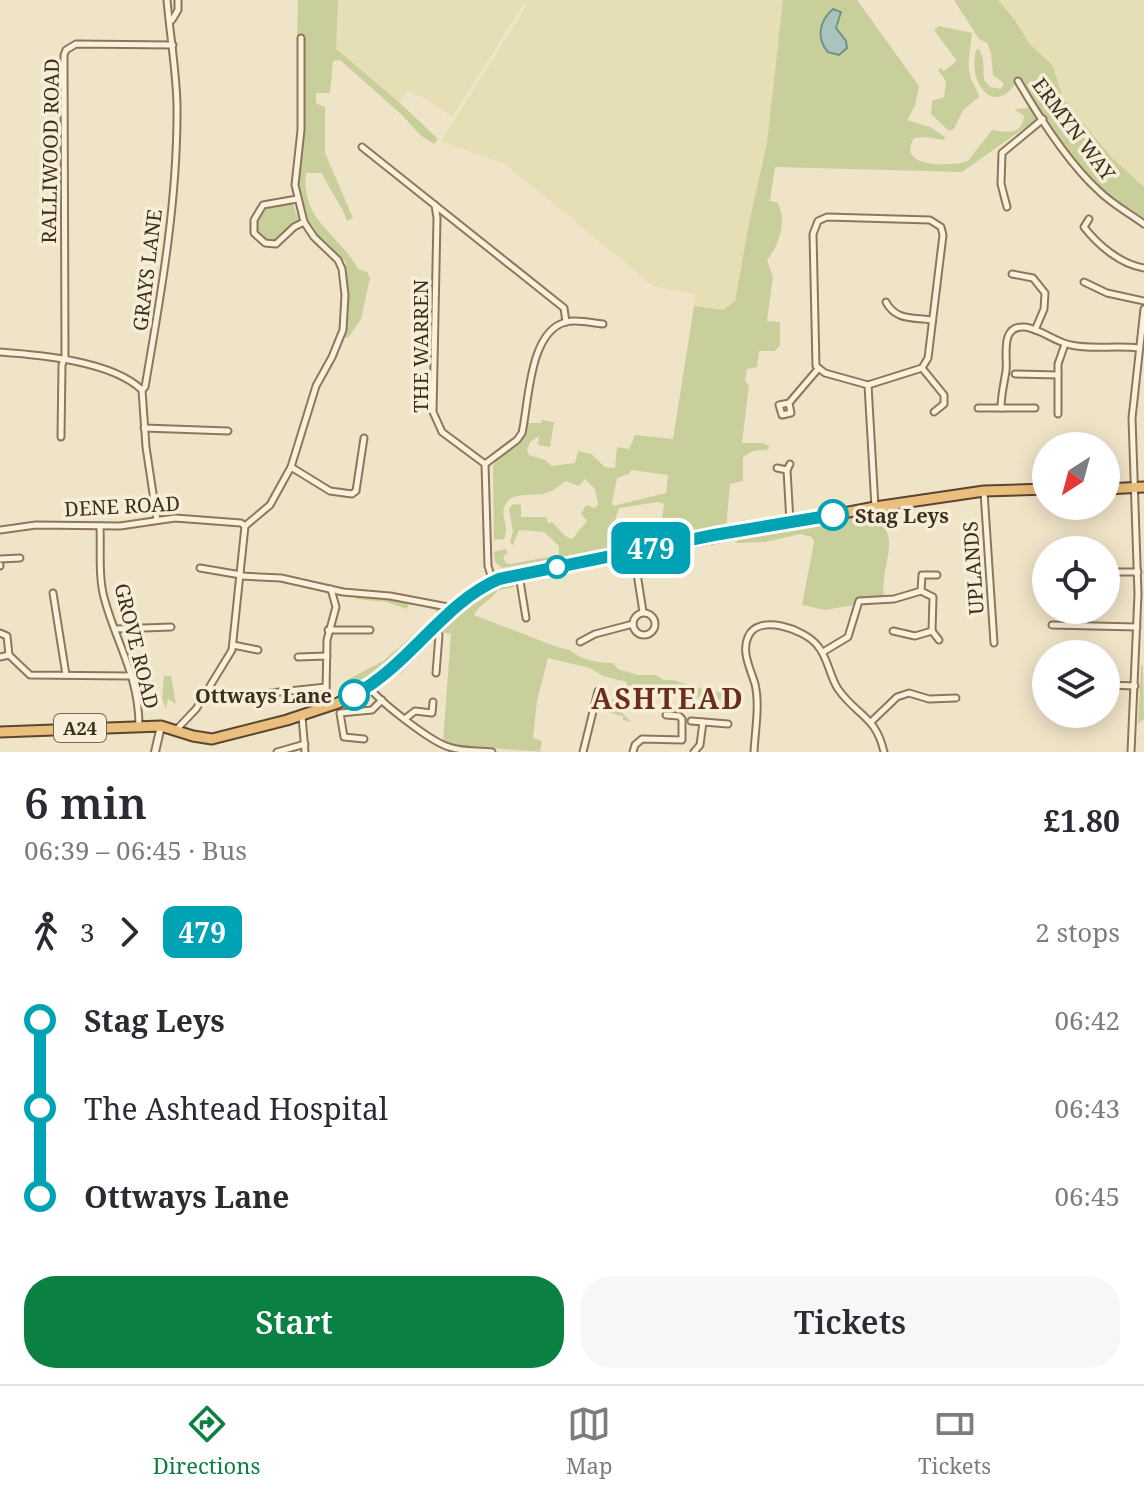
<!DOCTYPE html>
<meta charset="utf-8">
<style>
body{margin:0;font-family:"Noto Serif",serif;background:#f7f7f7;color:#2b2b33;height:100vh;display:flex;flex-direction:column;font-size:30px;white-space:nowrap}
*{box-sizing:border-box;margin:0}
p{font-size:26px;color:#7c7c81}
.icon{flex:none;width:44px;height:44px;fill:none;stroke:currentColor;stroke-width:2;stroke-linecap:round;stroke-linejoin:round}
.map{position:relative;height:752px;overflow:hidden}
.drawer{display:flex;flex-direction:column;background:#fff;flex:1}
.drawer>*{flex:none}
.badge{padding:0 16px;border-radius:12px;font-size:28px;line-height:52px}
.needle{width:52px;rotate:216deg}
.controls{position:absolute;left:1032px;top:432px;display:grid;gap:16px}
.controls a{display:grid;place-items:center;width:88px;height:88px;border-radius:50%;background:#fff;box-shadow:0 4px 20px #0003;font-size:40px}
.map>.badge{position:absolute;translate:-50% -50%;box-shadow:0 0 0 4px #fff}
.legs{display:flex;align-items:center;gap:12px;height:88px;padding:0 24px;font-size:26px}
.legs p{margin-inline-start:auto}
.summary{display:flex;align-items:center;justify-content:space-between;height:136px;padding:0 24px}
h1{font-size:44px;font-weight:600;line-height:60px}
.action{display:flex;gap:16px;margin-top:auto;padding:16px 24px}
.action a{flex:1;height:92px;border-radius:32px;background:#0b8043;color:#fff;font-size:32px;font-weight:600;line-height:92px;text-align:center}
.action a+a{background:#f7f7f7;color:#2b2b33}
ul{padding:0 24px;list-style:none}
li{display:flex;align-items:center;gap:28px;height:88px;font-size:30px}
li i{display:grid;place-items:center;width:12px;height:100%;margin:0 10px;background:currentColor}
li i::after{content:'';width:20px;height:20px;margin:-10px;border:6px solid;border-radius:50%;background:#fff}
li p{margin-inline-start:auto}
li:first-child i{background:linear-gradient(#0000 50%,currentColor 0)}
li:last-child i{background:linear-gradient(currentColor 50%,#0000 0)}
.tab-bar{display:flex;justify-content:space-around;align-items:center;height:112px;border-top:2px solid #e1e1e2;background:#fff;font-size:22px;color:#7c7c81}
.tab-bar a{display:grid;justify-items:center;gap:4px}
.tab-bar .selected{color:#0b8043}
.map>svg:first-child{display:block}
</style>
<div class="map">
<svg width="1144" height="752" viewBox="0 0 1144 752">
<rect width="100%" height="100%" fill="#f0e4c8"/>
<g fill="#e6deb5">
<path d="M338 0H783L767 143 749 223 735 301 723 310 694 306 695 295 653 286 505 164 441 141 527 5H523L452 117 426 99 408 91 399 102 335 49Z"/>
<path d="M998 0H1144V187L1112 158 1069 106 1037 52Z"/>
</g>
<g fill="#c9cf9b" fill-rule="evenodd">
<path d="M298 0H338L336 49 399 102 438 139 434 144 420 135 402 115 340 60 333 61 330 93H316V103L325 107V153L353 218 347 221C341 203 329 190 322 173H306C301 222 339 233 358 269L367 272 370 278 361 319 348 338 344 336 348 314 344 269 346 262 313 233 315 229C288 198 300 167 303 129 305 99 303 67 303 37L297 36Z"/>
<path d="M783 0H857L919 86 915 106 907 120 930 127 945 137 944 140 925 137 914 138C895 168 951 167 968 161L992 130C1008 132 1021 136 1024 116L1014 109 1030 108 1037 119 962 172 775 167 770 201 777 202C788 219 779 246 767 260L773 277 767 321 780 322V345L775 351H759L757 367 747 369 745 381 749 385 742 443H763L769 446 768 450 753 451 743 457V481L730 484 726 530 697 536 695 532H692V537L683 539 681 534 659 539 664 504 658 502 619 508 612 529V539L617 540 618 547 502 568 495 562 494 552 505 549 508 552 503 557 506 563 510 564 559 555V546L544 532 519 530 513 545 510 542 513 532 509 509 513 504 521 505V517H547L546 520 550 524 552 522 565 536 572 539 587 521 581 514 586 505 595 508 598 504 595 489 585 479 579 486 565 481C560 485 555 490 549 492 536 498 509 489 504 508 501 519 510 528 504 539L494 540 493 466 496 460 522 440 528 423H541L542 420 554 422 550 447 538 445 539 436 530 442 527 450 529 455 545 460 552 466 575 463 578 451 591 454 605 467 615 468 617 447 629 449 635 435 673 439 694 306 723 310 735 301 749 223 767 143ZM841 17 836 28 846 41 835 55 824 47 821 24ZM631 470 668 475 666 493 613 506 612 503 617 478 629 474Z"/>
<path d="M954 0H998L1015 20 1029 43 1053 66 1062 96 1069 106 1112 158 1144 187V222L1097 189 1042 115 1022 83 1015 84C994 116 967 83 976 50L979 49 983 58 984 80 990 87 1001 89 1004 83 993 75 991 53 987 43 979 39Z"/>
<path d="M939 26 972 33C971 47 966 65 971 79 974 86 978 91 979 97L963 110 954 129 949 131 931 114 932 101 944 97 946 81 938 70 941 68 944 71 957 61 934 30Z"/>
<path d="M287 204H293L299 221C281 234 279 250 256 234L255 221 265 207Z"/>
<path d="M879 513 884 515C882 525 888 531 889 540 890 560 881 574 884 598L858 597 854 605 825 610 802 605 814 542 812 537 800 534 766 542 736 543 738 538Z"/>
<path d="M513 581 516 584 512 588 498 590C491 601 479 604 474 615L557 647 570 650C580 660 600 663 613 663L618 669 638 675H656L664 680H673L706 690 733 694 735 697 730 707 723 700 684 696 633 684 628 705 622 699 627 682 603 676 590 668 548 658 537 701 533 738 542 741 540 751 544 752 452 745 443 741 451 634 441 632 481 596Z"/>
<path d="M356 595 405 601 409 603 407 609 386 602 356 599Z"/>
<path d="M423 606 444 610 385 668 349 685 347 680 383 661 437 615 435 610Z"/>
<path d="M1141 665 1143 666 1144 719 1138 724Z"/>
<path d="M164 676H171L176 704 168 699 166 709 162 699Z"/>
<path d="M610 699 620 700 623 714 631 722 623 720V716L598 710 606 700Z"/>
</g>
<path fill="#a9c4bc" stroke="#6f938a" stroke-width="2" d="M833 9 841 12 836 28 846 41 847 48 839 55 828 52C816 39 819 21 833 9Z"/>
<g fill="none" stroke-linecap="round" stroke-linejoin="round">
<defs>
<g id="minor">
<path d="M172 20 178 10V0"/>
<path d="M1018 81C1039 117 1068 163 1099 191 1112 204 1129 213 1144 224"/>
<path d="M362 147 564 308 566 322"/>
<path d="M297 199 263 205 254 220V233L265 243 276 244 294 227 304 222"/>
<path d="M435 205 437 218 433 412 442 432 485 464 488 566 493 582"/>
<path d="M1007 207 1001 184 1002 153 1043 119"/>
<path d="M827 217 930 220 941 227 943 235 928 358 922 368 868 385 825 373 816 366 813 234 818 221Z"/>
<path d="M1089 219 1084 227C1098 245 1120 264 1144 268"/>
<path d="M1012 274 1033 278 1045 293 1044 309 1035 330"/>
<path d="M1084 282 1107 293 1144 301"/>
<path d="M886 302C896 321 913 317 932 320"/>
<path d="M0 352C41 355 112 361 142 390"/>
<path d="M922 368 944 395V404L934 412"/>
<path d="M1015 374 1058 375"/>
<path d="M868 385 875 507"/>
<path d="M789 403 791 413 782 415 779 405 789 403 818 369"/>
<path d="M978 408H1035"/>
<path d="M1001 408C1001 395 1004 384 1006 371 1008 357 999 325 1025 327 1041 329 1055 342 1071 345 1092 350 1116 345 1138 348"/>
<path d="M1058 414V364L1065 344"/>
<path d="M144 428 228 431"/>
<path d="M61 437 62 365 65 356 64 55 66 50 76 44 173 45"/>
<path d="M485 464 517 440 522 433C529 402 529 331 566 322 577 319 592 323 603 324"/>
<path d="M291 467 330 491 352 494 356 491 364 438"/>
<path d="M777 468 787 470 790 464"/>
<path d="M787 470 790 522"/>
<path d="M984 492 994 643"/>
<path d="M157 520 146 447 142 390 145 387C161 294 178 200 177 104 176 69 170 35 167 0"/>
<path d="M100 526C101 550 98 579 105 601 117 644 139 677 139 726"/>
<path d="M245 526 270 505 291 467 316 386 332 357 343 330 345 295 342 269 338 260 314 237 304 222 295 185 301 130V38"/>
<path d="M0 530 36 525 120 526 175 518 241 523 245 526"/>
<path d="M634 554 643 612"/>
<path d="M0 559 20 558"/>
<path d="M0 565V566"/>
<path d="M200 568 241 575"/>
<path d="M1106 572H1138"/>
<path d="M519 575 526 618"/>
<path d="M241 576 281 578 343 592 390 596 448 607 454 610"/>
<path d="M921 591 922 575H937"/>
<path d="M53 593 66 675"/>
<circle cx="644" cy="624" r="11"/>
<path d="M1052 625 1137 627"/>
<path d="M436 628 439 635 436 673"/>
<path d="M116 629 171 627"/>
<path d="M328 630H370"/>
<path d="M932 631 939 640"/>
<path d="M0 633 7 636 9 655 30 675 131 676"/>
<path d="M580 642 595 634 633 624"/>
<path d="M233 645 258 650"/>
<path d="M823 652 848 637 859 601 894 599 921 591 933 597 932 631 915 636 893 631"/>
<path d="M0 657 9 655"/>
<path d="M298 657 327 656"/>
<path d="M1106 685 1135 686"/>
<path d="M369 687C380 702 431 742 449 747 462 752 478 750 492 752"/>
<path d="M1043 688 1046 687"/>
<path d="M270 693 326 687"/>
<path d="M329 705 326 692 327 640 336 607 331 589"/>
<path d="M302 716 305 752"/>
<path d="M406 718 415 711 432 713 433 702"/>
<path d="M691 721 728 724"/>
<path d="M872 721 897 697 909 693 929 699 956 698"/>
<path d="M177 729 196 709 232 650 245 526"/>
<path d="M364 739 344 737 340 713 372 710 382 700"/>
<path d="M277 752 305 744"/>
<path d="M583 752 598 691"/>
<path d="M633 752 635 745 642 739 682 740V719L679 716 666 715"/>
<path d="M694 752 700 745 703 722"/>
<path d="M754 752C755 731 760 705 755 684 751 670 741 652 748 637 758 613 804 629 817 645 828 657 829 675 838 689 857 716 876 716 884 752"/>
<path d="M1131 752 1138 594 1132 418 1144 309"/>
</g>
<path id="tertiary" d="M155 752 161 726"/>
<g id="trunk">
<path d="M1106 489 1144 487"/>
<path d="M0 732 161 726 193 736 212 739 287 720 338 703 377 682 398 666 469 596 506 577 875 507 984 491 1046 489"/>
</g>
</defs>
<use href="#minor" stroke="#8d765c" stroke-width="9"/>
<use href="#tertiary" stroke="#8d765c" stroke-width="10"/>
<use href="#trunk" stroke="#5b4430" stroke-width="13"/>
<use href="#minor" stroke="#faf1dc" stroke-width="5"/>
<use href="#tertiary" stroke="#faf1dc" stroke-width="6"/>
<use href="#trunk" stroke="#eabe7c" stroke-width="9"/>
</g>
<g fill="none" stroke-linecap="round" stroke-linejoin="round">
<defs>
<path id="line-1" d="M354 695C411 664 443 603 499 579L714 535 833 515"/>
</defs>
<use href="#line-1" stroke="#fff" stroke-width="18"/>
<use href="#line-1" stroke="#00a3b4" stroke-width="12"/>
</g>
<g fill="#fff" stroke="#00a3b4" stroke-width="4">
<circle cx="833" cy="515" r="14"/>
<circle cx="557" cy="567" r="10"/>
<circle cx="354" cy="695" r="14"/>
</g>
<g text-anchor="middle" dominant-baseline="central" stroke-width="7" stroke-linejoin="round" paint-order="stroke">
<rect fill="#f7eed8" stroke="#756857" stroke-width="2" x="54" y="714" width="52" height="28" rx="6"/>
<g font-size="18" font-weight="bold" fill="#3d2e20">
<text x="80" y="728">A24</text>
</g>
<g font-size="20" fill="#3d2e20" stroke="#f7eed8">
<text transform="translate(1074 129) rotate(53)">ERMYN WAY</text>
<text transform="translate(50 151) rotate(-89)">RALLIWOOD ROAD</text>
<text transform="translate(147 270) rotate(-83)">GRAYS LANE</text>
<text transform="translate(420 346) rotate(-90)">THE WARREN</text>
<text transform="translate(122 506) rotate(-3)">DENE ROAD</text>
<text transform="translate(973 568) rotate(-94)">UPLANDS</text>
<text transform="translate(137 646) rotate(76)">GROVE ROAD</text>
</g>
<g font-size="20" font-weight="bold" fill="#3d2e20" stroke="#f7eed8" text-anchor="start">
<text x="855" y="515">Stag Leys</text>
<text x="332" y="695" text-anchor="end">Ottways Lane</text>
</g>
<g font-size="28" font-weight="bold" letter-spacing="2" fill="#6b2e1e" stroke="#f7eed8">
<text x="668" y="698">ASHTEAD</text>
</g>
</g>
</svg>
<div class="controls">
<a><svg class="needle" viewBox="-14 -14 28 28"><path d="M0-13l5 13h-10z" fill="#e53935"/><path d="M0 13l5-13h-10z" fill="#7c7c81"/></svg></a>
<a><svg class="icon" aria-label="locate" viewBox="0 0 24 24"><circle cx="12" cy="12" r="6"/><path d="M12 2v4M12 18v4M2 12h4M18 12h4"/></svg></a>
<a><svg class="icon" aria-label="layers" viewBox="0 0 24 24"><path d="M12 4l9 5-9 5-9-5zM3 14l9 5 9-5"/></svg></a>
</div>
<b class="badge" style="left:651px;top:548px;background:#00a3b4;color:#fff">479</b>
</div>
<section class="drawer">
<div class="summary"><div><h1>6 min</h1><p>06:39 – 06:45 · Bus</p></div><b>£1.80</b></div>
<div class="legs"><svg class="icon" aria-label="walk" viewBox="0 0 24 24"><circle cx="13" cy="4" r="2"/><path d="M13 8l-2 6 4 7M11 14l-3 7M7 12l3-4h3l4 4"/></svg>3<svg class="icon" aria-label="forward" viewBox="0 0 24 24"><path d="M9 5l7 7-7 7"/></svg><b class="badge" style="background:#00a3b4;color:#fff">479</b><p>2 stops</p></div>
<ul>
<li><i style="color:#00a3b4"></i><b>Stag Leys</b><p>06:42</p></li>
<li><i style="color:#00a3b4"></i><span>The Ashtead Hospital</span><p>06:43</p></li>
<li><i style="color:#00a3b4"></i><b>Ottways Lane</b><p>06:45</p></li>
</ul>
<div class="action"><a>Start</a><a>Tickets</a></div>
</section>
<nav class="tab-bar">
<a class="selected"><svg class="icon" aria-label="directions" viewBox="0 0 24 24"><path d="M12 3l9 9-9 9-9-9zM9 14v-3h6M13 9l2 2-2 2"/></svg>Directions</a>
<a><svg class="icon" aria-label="map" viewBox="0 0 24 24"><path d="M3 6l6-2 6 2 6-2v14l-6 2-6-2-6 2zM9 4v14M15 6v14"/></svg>Map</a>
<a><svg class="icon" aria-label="tickets" viewBox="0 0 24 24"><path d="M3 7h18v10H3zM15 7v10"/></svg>Tickets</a>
</nav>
